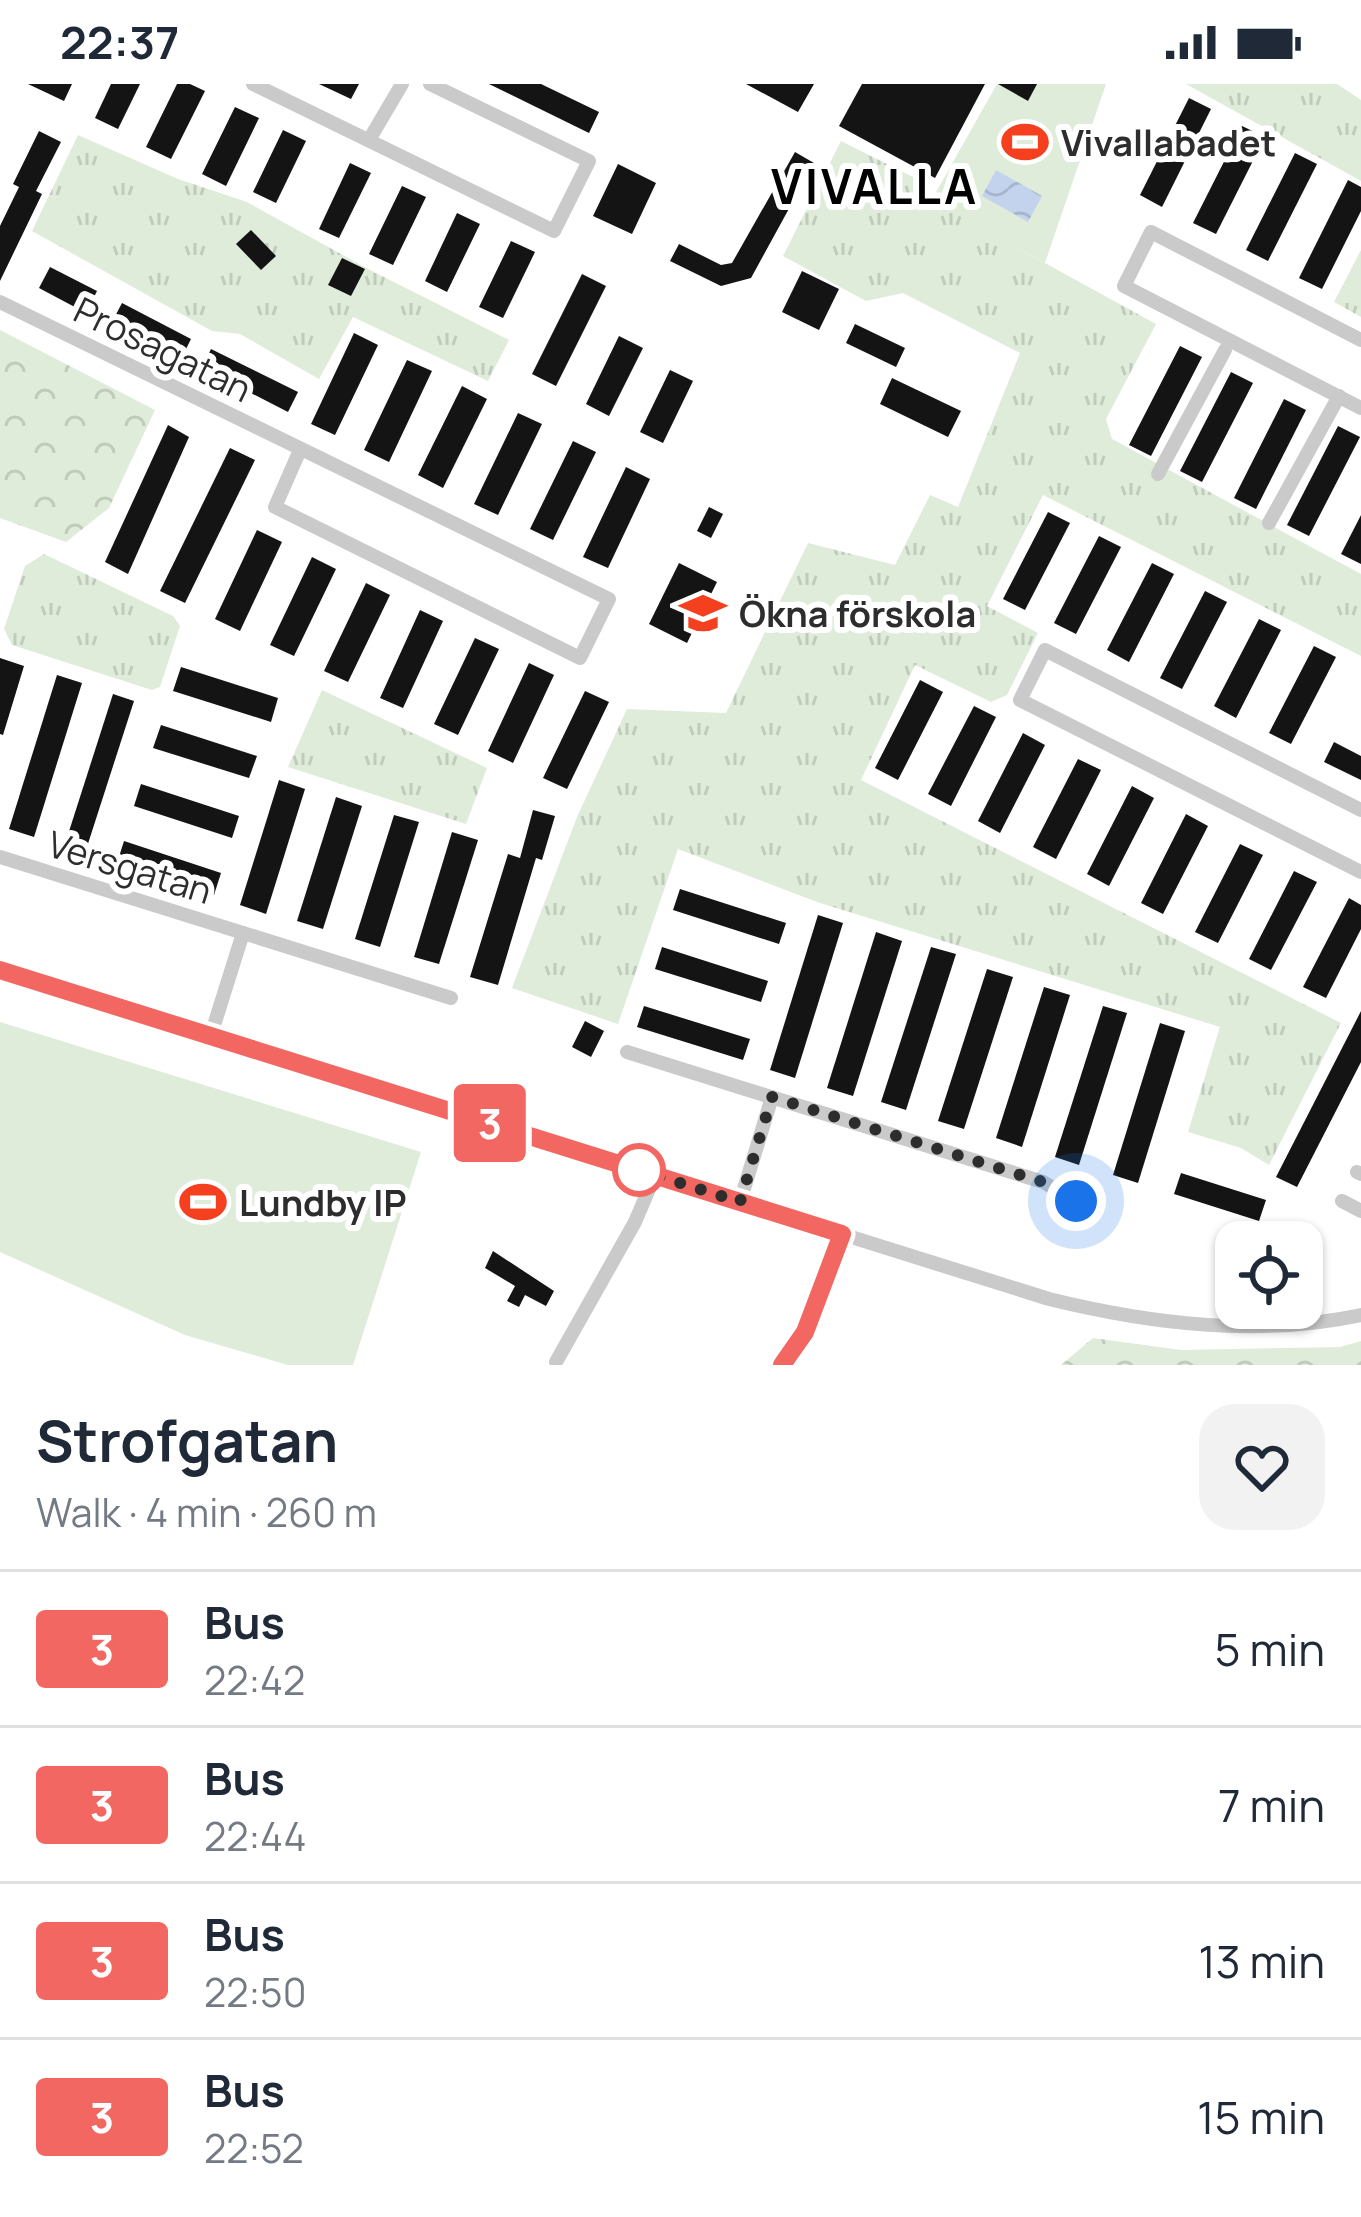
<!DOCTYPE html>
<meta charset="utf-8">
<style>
body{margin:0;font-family:Manrope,sans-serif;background:#f2f2f3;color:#1f2937;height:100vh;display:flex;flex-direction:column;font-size:45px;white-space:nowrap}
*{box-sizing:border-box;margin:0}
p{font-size:39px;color:#747a83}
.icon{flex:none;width:66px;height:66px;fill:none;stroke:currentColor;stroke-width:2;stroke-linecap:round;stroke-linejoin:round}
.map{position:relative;height:1281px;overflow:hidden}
.panel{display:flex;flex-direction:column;background:#fff;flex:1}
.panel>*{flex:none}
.badge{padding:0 24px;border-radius:9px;font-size:42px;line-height:78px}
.buttons{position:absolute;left:1215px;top:1137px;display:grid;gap:24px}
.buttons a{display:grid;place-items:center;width:108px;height:108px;border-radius:24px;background:#fff;box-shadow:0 3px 9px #0004;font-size:60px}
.you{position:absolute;width:60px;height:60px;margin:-30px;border:9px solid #fff;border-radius:50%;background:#1a73e8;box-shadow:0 0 0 18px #1a73e833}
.map>.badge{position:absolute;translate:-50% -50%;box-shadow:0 0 0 6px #fff}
.round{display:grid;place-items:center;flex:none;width:126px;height:126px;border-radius:36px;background:#f2f2f3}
.headline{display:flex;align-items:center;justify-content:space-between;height:204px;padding:0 36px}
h1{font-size:57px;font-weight:700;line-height:90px}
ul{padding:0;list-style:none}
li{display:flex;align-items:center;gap:36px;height:156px;padding:0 36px;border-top:3px solid #e0e1e3}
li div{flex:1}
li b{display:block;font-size:45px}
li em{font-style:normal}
li .badge{min-width:132px;font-weight:700;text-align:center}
.status{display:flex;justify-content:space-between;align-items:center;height:84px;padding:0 60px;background:#fff;direction:ltr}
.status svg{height:33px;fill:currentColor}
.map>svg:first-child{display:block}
</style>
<div class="status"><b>22:37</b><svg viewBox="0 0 49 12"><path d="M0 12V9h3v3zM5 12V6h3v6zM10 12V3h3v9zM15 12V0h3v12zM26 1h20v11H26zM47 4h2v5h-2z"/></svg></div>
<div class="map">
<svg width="1361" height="1281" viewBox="0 0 1361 1281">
<defs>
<pattern id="forest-crowns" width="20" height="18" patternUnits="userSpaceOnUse" patternTransform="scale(3)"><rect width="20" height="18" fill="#dfecd9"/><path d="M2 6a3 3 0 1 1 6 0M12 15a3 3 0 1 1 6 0" fill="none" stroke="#c0cbbb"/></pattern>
<pattern id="park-tufts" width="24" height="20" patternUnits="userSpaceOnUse" patternTransform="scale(3)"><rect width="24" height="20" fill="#dfecd9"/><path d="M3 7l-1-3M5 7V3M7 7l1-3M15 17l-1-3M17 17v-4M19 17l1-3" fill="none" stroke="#c0cbbb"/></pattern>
<pattern id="water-waves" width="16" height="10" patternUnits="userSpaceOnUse" patternTransform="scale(3)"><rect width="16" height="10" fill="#c3d3ee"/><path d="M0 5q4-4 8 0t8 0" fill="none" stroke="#a8b5cc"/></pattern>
</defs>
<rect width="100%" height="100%" fill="#fff"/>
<g fill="#dfecd9">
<path d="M997 0H1106L1045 179 931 117Z"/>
<path d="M0 938 421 1068 353 1281H288L185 1251 0 1168Z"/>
</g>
<g fill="url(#forest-crowns)">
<path d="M0 246 155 326 109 424 66 458 0 434Z"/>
<path d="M1093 1254 1181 1266 1340 1263 1361 1257V1281H1061Z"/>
</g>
<g fill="url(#park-tufts)">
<path d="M1186 0H1337L1361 16V97Z"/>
<path d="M78 51 178 95 247 118 368 185 509 256 488 297 353 233 319 295 240 250 212 247 32 147Z"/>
<path d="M841 57 921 97 932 117 1156 240 1106 335 1112 355 1361 490V572L1043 411 987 522 1038 549 1007 611 991 618 915 581 861 696 1341 939 1269 1081 1241 1064 1188 1048 1220 943 817 818 678 765 618 940 512 904 577 733 627 625 726 629 808 459 895 481 930 411 958 423 1020 269 903 209 866 217 783 172Z"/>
<path d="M1361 166V233L1334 218Z"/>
<path d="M44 470 173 532 180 542 160 603 152 606 12 561 4 545 25 482Z"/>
<path d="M322 606 487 684 466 740 288 683Z"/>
</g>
<path fill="url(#water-waves)" d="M996 86 1042 112 1028 138 982 112Z"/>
<g fill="#141414">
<path d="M28 0H72L64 17Z"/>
<path d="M111 0H140L118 45 95 34Z"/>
<path d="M177 0H190L205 7 171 75 146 63Z"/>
<path d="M319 0H359L351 15Z"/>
<path d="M489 0H541L599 28 589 49Z"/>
<path d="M746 0H814L798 28Z"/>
<path d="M862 0H985L935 94 839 42Z"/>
<path d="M998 0H1037L1028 17Z"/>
<path d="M1189 14 1211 25 1162 123 1140 111Z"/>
<path d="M235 23 259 34 226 102 202 90Z"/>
<path d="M1242 42 1265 53 1216 150 1193 139Z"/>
<path d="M283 46 306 57 276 119 253 108Z"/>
<path d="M39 47 61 58 36 107 42 110 0 197V142L19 103 13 100Z"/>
<path d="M795 68 814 79 751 194 721 202 670 177 679 160 721 181 732 179Z"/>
<path d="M1295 69 1317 80 1268 177 1246 166Z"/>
<path d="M350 79 371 89 339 154 319 145Z"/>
<path d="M618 80 656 99 632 150 593 132Z"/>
<path d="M1348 96 1361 103V127L1322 205 1299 194Z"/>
<path d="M402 102 426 113 393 181 369 170Z"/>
<path d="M457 129 480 140 447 208 425 197Z"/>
<path d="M251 146 276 172 261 186 236 160Z"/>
<path d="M511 157 535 168 503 234 479 223Z"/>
<path d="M342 174 365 185 351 212 328 201Z"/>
<path d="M50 183 97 207 86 229 39 204Z"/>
<path d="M802 187 839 205 819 246 782 228Z"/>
<path d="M582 190 606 202 556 302 532 290Z"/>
<path d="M122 219 191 255 181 275 111 240Z"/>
<path d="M855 240 905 264 896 283 846 259Z"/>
<path d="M354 249 378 261 335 351 311 340Z"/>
<path d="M619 252 643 264 609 332 586 320Z"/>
<path d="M1180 262 1202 273 1151 372 1129 361Z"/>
<path d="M211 265 298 308 288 328 202 284Z"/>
<path d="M407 276 432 287 389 378 364 366Z"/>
<path d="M670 286 693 297 663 359 640 348Z"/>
<path d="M1231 288 1253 299 1202 398 1180 387Z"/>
<path d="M892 294 961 327 948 353 880 320Z"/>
<path d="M462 302 487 315 443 404 418 391Z"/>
<path d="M1284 315 1306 326 1256 425 1234 414Z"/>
<path d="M518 329 542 340 498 431 474 420Z"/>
<path d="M168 341 189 353 128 490 105 478Z"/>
<path d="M1338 342 1360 353 1309 452 1287 441Z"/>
<path d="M573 357 596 368 553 456 530 445Z"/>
<path d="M230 364 255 376 185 519 160 507Z"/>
<path d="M626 383 650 395 608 484 583 473Z"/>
<path d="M709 423 723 430 711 454 697 447Z"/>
<path d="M1048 428 1070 439 1025 526 1003 515Z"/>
<path d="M1361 431V480L1341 470Z"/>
<path d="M257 446 282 458 240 547 215 535Z"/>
<path d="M1099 452 1121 463 1076 550 1054 539Z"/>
<path d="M312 473 336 485 294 572 270 561Z"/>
<path d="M679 479 717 498 687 559 649 540Z"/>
<path d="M1152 479 1174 490 1129 578 1107 566Z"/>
<path d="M366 499 390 511 348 598 324 587Z"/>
<path d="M1205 507 1227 518 1182 605 1160 594Z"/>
<path d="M420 526 443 537 403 624 380 614Z"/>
<path d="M1259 535 1281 546 1236 634 1214 622Z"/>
<path d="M475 554 499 565 458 651 434 640Z"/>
<path d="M1314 562 1336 573 1291 660 1269 649Z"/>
<path d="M0 574 24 582 3 651 0 650Z"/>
<path d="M529 579 554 591 513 679 488 667Z"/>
<path d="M181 583 278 614 271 638 173 607Z"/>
<path d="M57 591 82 599 34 753 9 745Z"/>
<path d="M920 596 943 608 898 696 875 684Z"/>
<path d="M585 607 609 618 567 705 543 694Z"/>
<path d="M113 610 134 617 85 769 64 763Z"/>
<path d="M974 622 996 633 951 722 928 710Z"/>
<path d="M161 641 257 672 249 694 153 664Z"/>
<path d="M1023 649 1045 661 1000 749 978 737Z"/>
<path d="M1334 658 1361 672V696L1324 678Z"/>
<path d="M1078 675 1101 686 1056 775 1033 763Z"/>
<path d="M279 696 305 705 266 830 240 821Z"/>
<path d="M141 700 239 732 232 754 134 722Z"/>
<path d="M1132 702 1154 714 1109 802 1087 790Z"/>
<path d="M336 713 362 722 323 845 297 837Z"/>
<path d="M533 726 555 732 542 776 536 774 498 901 470 893 508 770 520 774Z"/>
<path d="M1186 730 1208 742 1163 830 1141 819Z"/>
<path d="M394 731 419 738 380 863 355 855Z"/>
<path d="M452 748 478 756 439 880 414 873Z"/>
<path d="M124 757 221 789 214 811 117 779Z"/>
<path d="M1240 760 1263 771 1218 859 1195 848Z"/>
<path d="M1294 787 1317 798 1271 886 1249 875Z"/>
<path d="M680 805 786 839 779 860 673 826Z"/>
<path d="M1349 814 1361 821V845L1326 914 1303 903Z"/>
<path d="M818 831 843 839 795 994 770 986Z"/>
<path d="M876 848 902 857 853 1012 827 1004Z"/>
<path d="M662 863 768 897 761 918 655 885Z"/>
<path d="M931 863 956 870 906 1026 881 1018Z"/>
<path d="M987 885 1013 893 964 1045 938 1037Z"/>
<path d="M1044 903 1070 911 1022 1063 996 1054Z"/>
<path d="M644 922 750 955 743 976 637 943Z"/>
<path d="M1103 922 1127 929 1079 1081 1055 1073Z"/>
<path d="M1361 927V978L1297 1103 1276 1093Z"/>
<path d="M585 937 604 947 591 973 572 963Z"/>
<path d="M1160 939 1185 947 1138 1099 1113 1091Z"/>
<path d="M1181 1089 1266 1116 1259 1137 1174 1110Z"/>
<path d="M493 1167 554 1207 546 1222 525 1211 519 1223 507 1217 515 1202 485 1184Z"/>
</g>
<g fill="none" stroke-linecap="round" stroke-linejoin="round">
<g stroke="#cacaca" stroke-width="14">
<path d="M253 0 554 147 589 77 430 0"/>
<path d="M369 56 402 0"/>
<path d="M0 218 609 515 580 574 275 423 300 366"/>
<path d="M1361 256 1151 148 1124 202 1361 324"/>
<path d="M1158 390 1225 266"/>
<path d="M1269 439 1339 312"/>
<path d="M1361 726 1045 566 1020 616 1361 788"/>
<path d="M0 773 451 914"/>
<path d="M0 886 1049 1215C1151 1240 1257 1253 1361 1231"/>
<path d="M211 951 243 849"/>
<path d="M627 968 1043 1098 1076 1117"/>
<path d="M1357 1088 1361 1090"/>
<path d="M1342 1117 1361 1127"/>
<path d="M740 1118 772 1013"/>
<path d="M556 1278 635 1138 655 1091"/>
<path d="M782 1281 805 1248 841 1150"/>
</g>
</g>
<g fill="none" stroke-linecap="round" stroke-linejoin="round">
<defs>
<path id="line" d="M0 886 842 1150 805 1248 782 1281"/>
</defs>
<use href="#line" stroke="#fff" stroke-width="27"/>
<use href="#line" stroke="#f26762" stroke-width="18"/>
<path stroke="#2d2d2d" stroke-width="12" stroke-dasharray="0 21.6" d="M639 1086 740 1118 772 1013 1043 1098 1076 1117"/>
</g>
<defs>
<symbol id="stadium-bare" viewBox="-9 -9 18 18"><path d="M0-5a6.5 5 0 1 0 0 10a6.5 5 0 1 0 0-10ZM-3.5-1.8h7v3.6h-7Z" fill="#f4401f" stroke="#fff" stroke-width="2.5" paint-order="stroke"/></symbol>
<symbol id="school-bare" viewBox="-9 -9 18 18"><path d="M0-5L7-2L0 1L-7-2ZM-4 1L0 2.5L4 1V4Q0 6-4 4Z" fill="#f4401f" stroke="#fff" stroke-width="2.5" paint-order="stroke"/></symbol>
</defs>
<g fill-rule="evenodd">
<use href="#stadium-bare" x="992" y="25" width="66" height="66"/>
<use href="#school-bare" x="670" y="496" width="66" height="66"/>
<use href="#stadium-bare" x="170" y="1085" width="66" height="66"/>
</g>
<circle fill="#fff" stroke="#f26762" stroke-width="6" cx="639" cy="1086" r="24"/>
<g text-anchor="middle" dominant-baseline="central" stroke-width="12" stroke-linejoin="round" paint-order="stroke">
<g font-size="36" font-weight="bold" fill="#2d2d2d" stroke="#fff" text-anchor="start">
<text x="1061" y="58">Vivallabadet</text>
<text x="739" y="529">Ökna förskola</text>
<text x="239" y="1118">Lundby IP</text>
</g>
<g font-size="36" fill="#2d2d2d" stroke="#fff">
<text transform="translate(163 265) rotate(26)">Prosagatan</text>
<text transform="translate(130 783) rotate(17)">Versgatan</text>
</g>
<g font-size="48" font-weight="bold" letter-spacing="3" fill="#000" stroke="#fff">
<text x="875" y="101">VIVALLA</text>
</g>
</g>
</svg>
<div class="buttons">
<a><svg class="icon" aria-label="locate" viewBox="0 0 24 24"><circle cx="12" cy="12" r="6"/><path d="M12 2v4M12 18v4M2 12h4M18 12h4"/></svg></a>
</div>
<div class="you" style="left:1076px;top:1117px"></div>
<b class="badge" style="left:490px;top:1039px;background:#f26762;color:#fff">3</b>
</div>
<section class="panel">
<div class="headline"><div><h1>Strofgatan</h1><p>Walk · 4 min · 260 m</p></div><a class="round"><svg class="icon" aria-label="heart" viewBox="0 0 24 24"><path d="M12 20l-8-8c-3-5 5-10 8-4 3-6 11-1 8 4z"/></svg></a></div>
<ul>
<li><span class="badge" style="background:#f26762;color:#fff">3</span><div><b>Bus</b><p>22:42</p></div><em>5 min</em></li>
<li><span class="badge" style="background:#f26762;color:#fff">3</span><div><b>Bus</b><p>22:44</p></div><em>7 min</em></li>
<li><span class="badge" style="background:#f26762;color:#fff">3</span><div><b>Bus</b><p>22:50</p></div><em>13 min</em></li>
<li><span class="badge" style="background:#f26762;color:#fff">3</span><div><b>Bus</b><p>22:52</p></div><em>15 min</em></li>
</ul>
</section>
